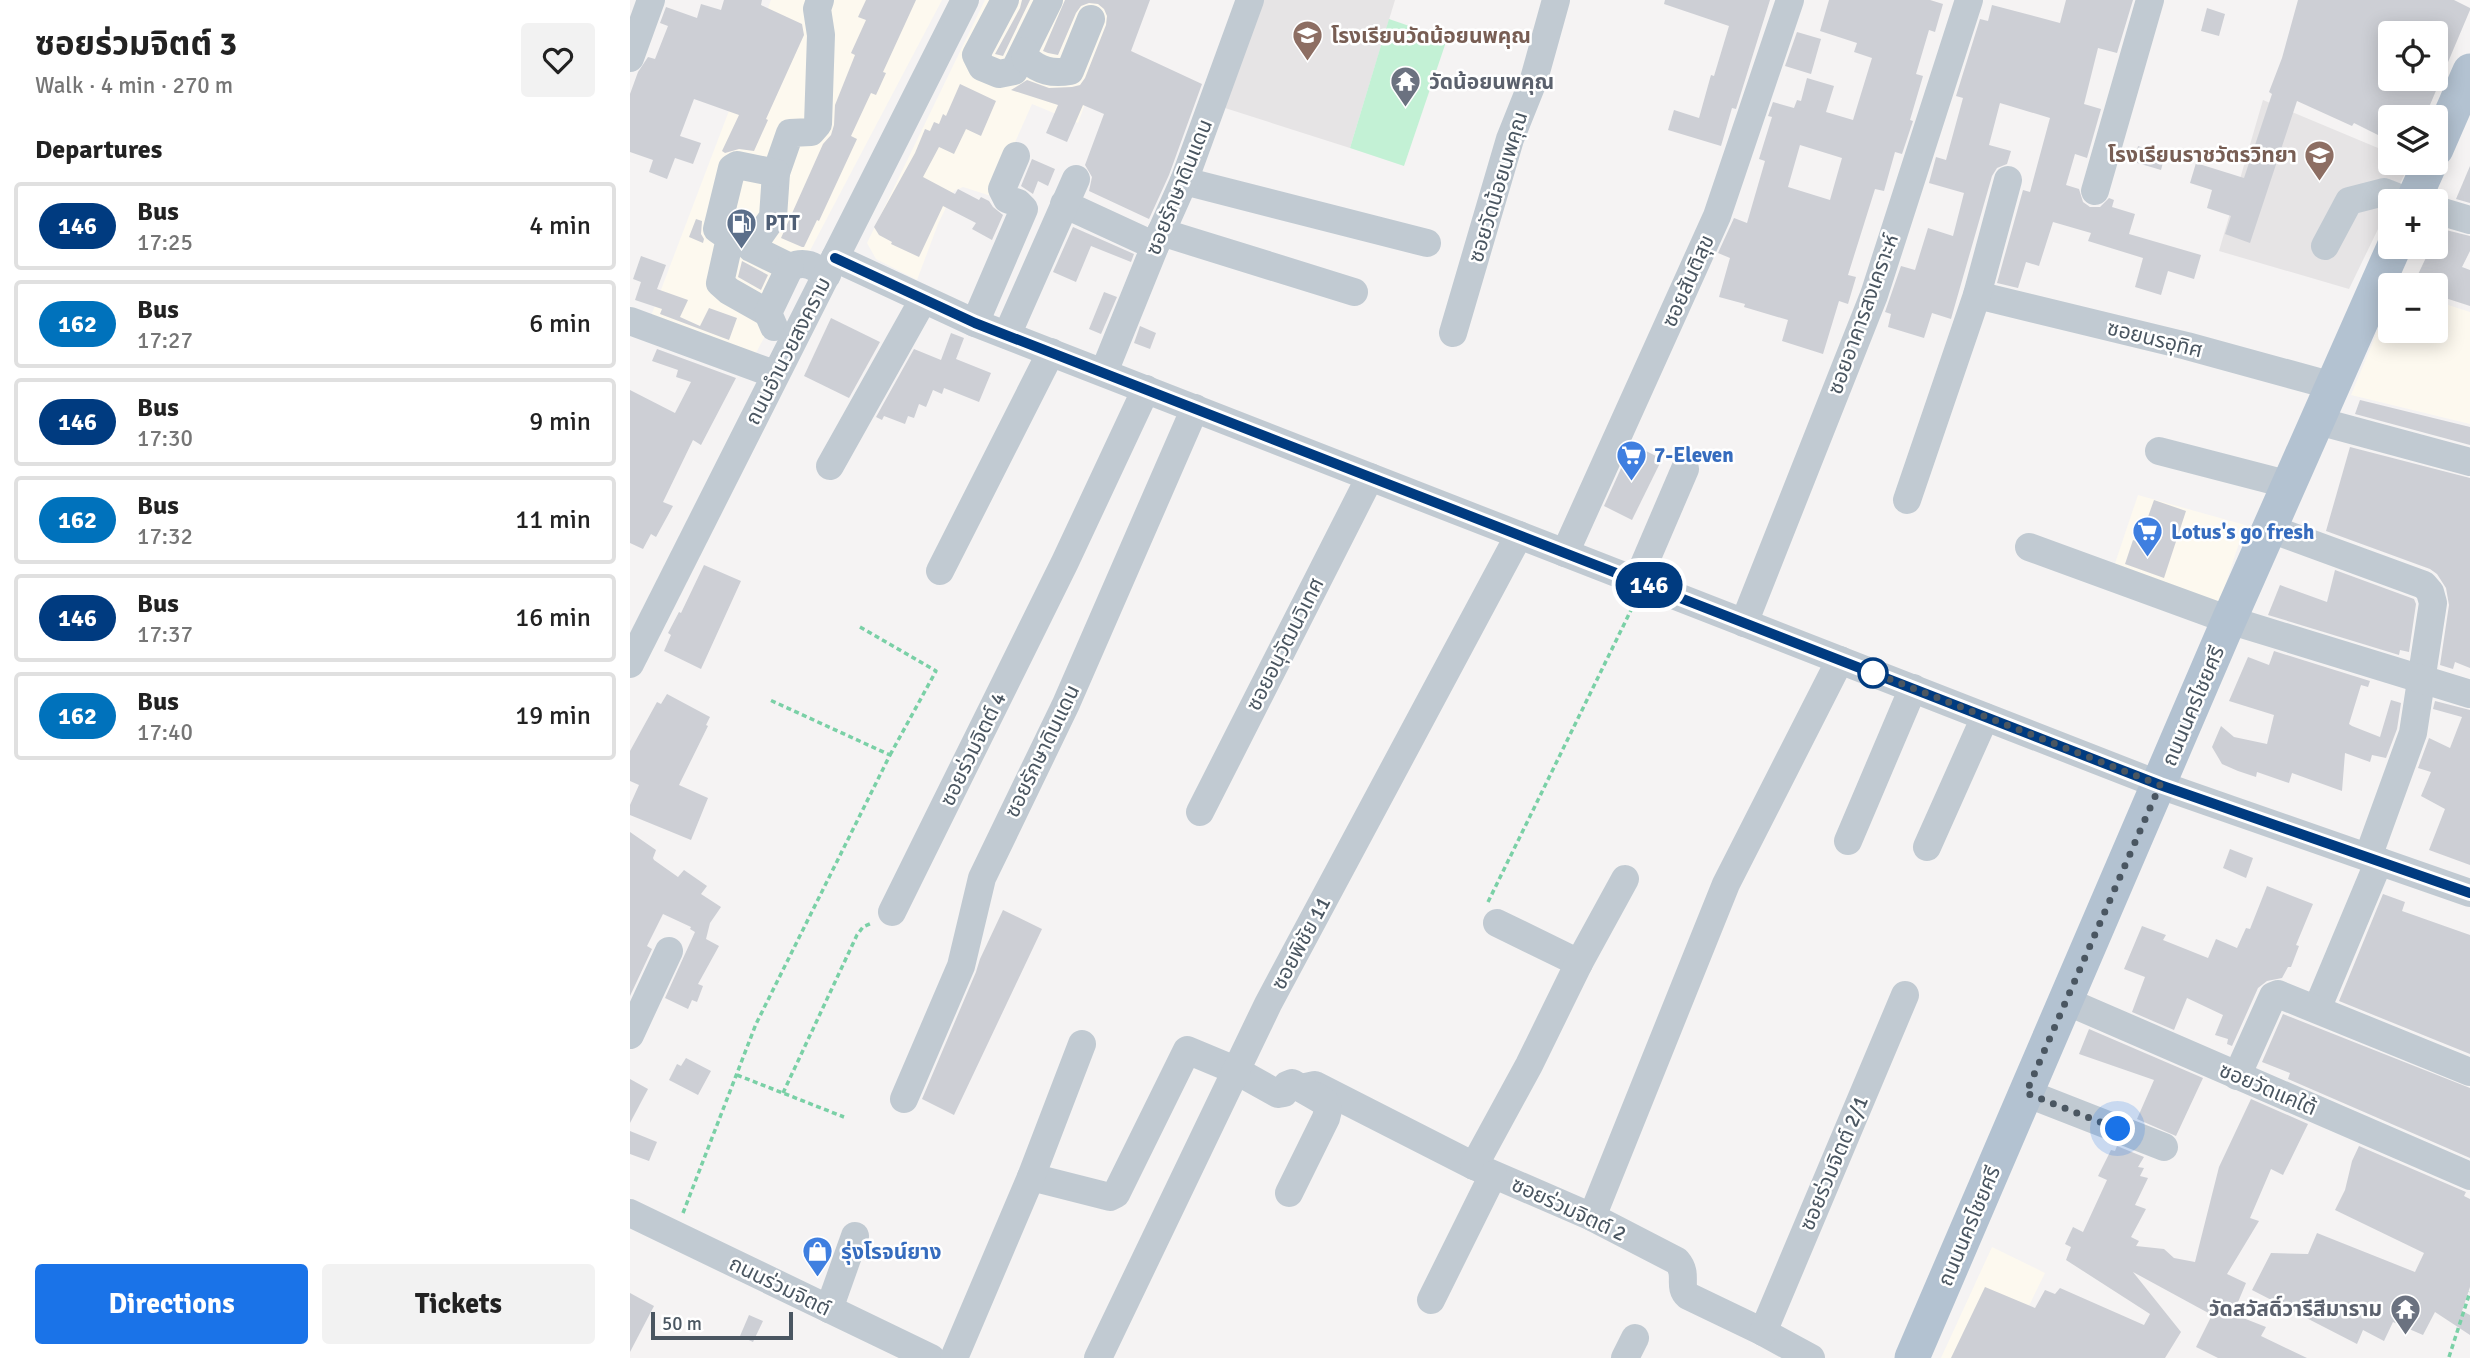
<!DOCTYPE html>
<meta charset="utf-8">
<style>
body{margin:0;font-family:Signika,"Noto Sans Thai",sans-serif;background:#f2f2f2;color:#222;height:100vh;display:flex;flex-direction:column;font-size:26px;white-space:nowrap}
*{box-sizing:border-box;margin:0}
p{font-size:23px;color:#767676}
.icon{flex:none;width:38px;height:38px;fill:none;stroke:currentColor;stroke-width:2;stroke-linecap:round;stroke-linejoin:round}
.map{position:relative;flex:1;overflow:hidden}
.drawer{display:flex;flex-direction:column;background:#fff;width:630px}
.drawer>*{flex:none}
.badge{padding:0 14px;border-radius:23px;font-size:24px;line-height:46px}
.controls{position:absolute;left:1748px;top:21px;display:grid;gap:14px}
.controls a{display:grid;place-items:center;width:70px;height:70px;border-radius:7px;background:#fff;box-shadow:0 4px 18px #0003;font-size:35px}
.scale{position:absolute;left:21px;bottom:18px;width:142px;box-sizing:border-box;padding-left:7px;border:4px solid #4a5661;border-top:0;font-size:19px;line-height:24px;white-space:nowrap;color:#4a5661;-webkit-text-stroke:5px #fff;paint-order:stroke}
.you{position:absolute;width:35px;height:35px;margin:-18px;border:5px solid #fff;border-radius:50%;background:#1a73e8;box-shadow:0 0 0 10px #1a73e833}
.map>.badge{position:absolute;translate:-50% -50%;box-shadow:0 0 0 4px #fff}
h2{padding:0 35px;font-size:26px;line-height:63px}
.round{display:grid;place-items:center;flex:none;width:74px;height:74px;border-radius:7px;background:#f2f2f2}
.head{display:flex;align-items:center;justify-content:space-between;height:119px;padding:0 35px}
h1{font-size:33px;font-weight:700;line-height:52px}
.button{display:flex;gap:14px;margin-top:auto;padding:14px 35px}
.button a{flex:1;height:80px;border-radius:7px;background:#1a73e8;color:#fff;font-size:28px;font-weight:700;line-height:80px;text-align:center}
.button a+a{background:#f2f2f2;color:#222}
ul{padding:0;list-style:none}
li{display:flex;align-items:center;gap:21px;height:88px;margin:0 14px 10px;padding:0 21px;border:4px solid #e0e0e0;border-radius:7px}
li div{flex:1}
li b{display:block;font-size:26px}
li em{font-style:normal}
li .badge{min-width:77px;font-weight:700;text-align:center}
main{display:flex;flex:1;min-height:0}
.map>svg:first-child{display:block}
</style>
<main>
<section class="drawer">
<div class="head"><div><h1>ซอยร่วมจิตต์ 3</h1><p>Walk · 4 min · 270 m</p></div><a class="round"><svg class="icon" aria-label="heart" viewBox="0 0 24 24"><path d="M12 20l-8-8c-3-5 5-10 8-4 3-6 11-1 8 4z"/></svg></a></div>
<h2>Departures</h2>
<ul>
<li><span class="badge" style="background:#003b80;color:#fff">146</span><div><b>Bus</b><p>17:25</p></div><em>4 min</em></li>
<li><span class="badge" style="background:#0072bc;color:#fff">162</span><div><b>Bus</b><p>17:27</p></div><em>6 min</em></li>
<li><span class="badge" style="background:#003b80;color:#fff">146</span><div><b>Bus</b><p>17:30</p></div><em>9 min</em></li>
<li><span class="badge" style="background:#0072bc;color:#fff">162</span><div><b>Bus</b><p>17:32</p></div><em>11 min</em></li>
<li><span class="badge" style="background:#003b80;color:#fff">146</span><div><b>Bus</b><p>17:37</p></div><em>16 min</em></li>
<li><span class="badge" style="background:#0072bc;color:#fff">162</span><div><b>Bus</b><p>17:40</p></div><em>19 min</em></li>
</ul>
<div class="button"><a>Directions</a><a>Tickets</a></div>
</section>
<div class="map">
<svg width="1840" height="1358" viewBox="0 0 1840 1358">
<rect width="100%" height="100%" fill="#f5f3f3"/>
<g fill="#fdf9ef">
<path d="M141 0H312L117 370 18 324Z"/>
<path d="M355 0H494L448 123 402 104 361 196 333 187 324 191 308 224 287 280 246 259 237 243Z"/>
<path d="M1760 301V331H1806V301L1840 312V424L1721 395Z"/>
<path d="M1508 495 1615 525 1583 623 1478 584Z"/>
<path d="M1362 1247 1415 1273 1391 1322 1453 1358H1311Z"/>
</g>
<g fill="#e6e4e5">
<path d="M632 0H765L720 148 595 108Z"/>
<path d="M1633 100 1760 153V163H1780L1719 289 1589 251Z"/>
</g>
<path fill="#c3f1d5" d="M759 19 817 39 774 166 720 148Z"/>
<g fill="#cdcfd5" fill-rule="evenodd">
<path d="M94 0H132L131 5 172 24 174 35 136 119 138 120 124 151 109 149 95 153 92 151 109 115 64 99 50 136 71 143 63 164 45 158 37 179 19 172 23 160 0 152V94L8 72 18 57 25 59 38 26 30 23 36 7 67 18 71 4 91 10Z"/>
<path d="M236 0H286L253 72 256 73 246 95 241 93 221 136 227 139 189 221 187 220 174 247H172L151 238 193 144 201 135 204 125 205 105 225 55 221 53 236 20 228 17Z"/>
<path d="M392 0H400L373 56 365 54 390 8Z"/>
<path d="M435 0H520L501 51 572 84 539 175 519 219 459 191 462 177 455 165 474 114 453 105 437 142 416 133 428 105 381 90 397 80 419 88 442 87 450 85 455 78 476 25 477 16 474 9 468 4 459 3 451 6 446 13 428 55 418 53 413 51Z"/>
<path d="M1035 0H1140L1106 109 1102 108 1091 146 1038 130 1044 110 1069 118 1081 75 1084 76 1099 26 1034 4Z"/>
<path d="M1199 0H1300L1313 4 1305 32 1299 30 1286 74 1293 76 1280 120 1283 121 1272 154 1265 152 1254 191 1245 189 1218 275 1226 277 1218 304 1209 301 1193 354 1152 341 1158 320 1114 307 1115 304 1089 297 1100 258 1088 253 1104 218 1117 223 1135 161 1129 159 1142 117 1138 116 1143 102 1164 108 1167 100 1171 101 1177 78 1204 86 1196 112 1223 120 1242 58 1224 52 1227 43 1190 31ZM1170 145 1212 158 1200 200 1158 187Z"/>
<path d="M1436 0H1503L1487 53 1468 48 1454 104 1471 109 1457 158 1445 154 1436 185 1449 189 1453 202 1460 207H1470L1479 198 1484 200 1482 207 1505 214 1499 234 1571 255 1564 279 1538 271 1531 295 1505 287 1513 258 1458 241 1461 233 1423 222 1409 266 1396 262 1388 288 1367 283 1393 190 1400 192 1420 118 1370 103 1359 145 1381 151 1377 164 1367 168 1362 176 1321 319 1302 313 1294 338 1258 327 1261 314 1255 312 1271 266 1285 270 1298 228 1323 236 1334 193 1299 183 1306 157 1316 160 1333 98 1326 96 1350 19 1358 21 1362 5 1430 23Z"/>
<path d="M1668 0H1824L1840 8V10L1797 112 1793 117H1760V141L1724 123 1722 126 1667 101 1620 243 1595 234 1601 216 1577 208 1582 190 1560 183 1566 163 1614 178 1642 94 1639 92 1652 58ZM1760 33H1806V79H1760Z"/>
<path d="M1577 8 1595 14 1589 36 1571 31Z"/>
<path d="M1167 32 1191 39 1181 74 1155 66Z"/>
<path d="M330 84 366 101 351 136 336 129 324 154 309 147 293 177 325 194 328 189 349 200 351 197 359 201 363 207 373 215 362 240 342 229 346 223 313 206 289 257 261 244 262 242 249 235 244 227 285 153 295 129 300 131 304 122 309 124 313 114 316 116Z"/>
<path d="M1508 146 1535 155 1531 170 1504 162Z"/>
<path d="M402 159 425 169 418 186 408 181 403 194 391 186Z"/>
<path d="M1840 166V203L1826 199Z"/>
<path d="M66 219 72 221 71 234 74 239 73 243 59 237Z"/>
<path d="M443 227 504 254 501 262 461 246 446 282 423 272Z"/>
<path d="M1808 228 1840 236V251L1832 267 1840 270V306L1806 295V285H1783L1801 247H1806Z"/>
<path d="M11 256 36 265 27 289 58 300 50 317 70 326 79 308 107 318 99 340 30 314 32 309 5 300 11 282 3 279Z"/>
<path d="M112 261 138 275 131 290 108 277Z"/>
<path d="M474 292 487 297 471 334 459 329Z"/>
<path d="M201 318 250 342 219 398 174 376Z"/>
<path d="M510 326 526 333 520 349 504 343Z"/>
<path d="M321 333 334 338 326 359 361 373 349 402 314 388 312 394 303 390 296 407 289 404 284 418 278 416 275 424 254 416 252 420 246 417 284 349 311 360Z"/>
<path d="M27 349 106 378 71 445 63 440 33 502 43 506 26 537 21 534 13 549 0 543V390L45 413 61 382 46 377 48 370 22 361Z"/>
<path d="M1730 400 1840 427V445L1725 414Z"/>
<path d="M1002 444 1032 459 1002 520 974 506Z"/>
<path d="M1720 447 1840 478V668L1825 662 1823 669 1810 665 1819 605 1816 588 1807 574 1800 569 1696 531Z"/>
<path d="M1524 500 1556 511 1534 578 1495 564 1503 540 1509 542Z"/>
<path d="M74 565 111 581 71 669 34 651 41 635 38 633 49 612 51 613Z"/>
<path d="M1705 570 1784 599 1786 604 1779 652 1770 650 1769 655 1638 615 1650 585 1697 602Z"/>
<path d="M1644 651 1740 681 1738 687 1731 685 1719 724 1722 726 1750 737 1761 700 1771 703 1767 729 1756 758 1742 755 1740 762 1715 753 1712 791 1662 773 1659 783 1627 772 1626 777 1608 771 1592 764 1582 747 1591 726 1604 737 1637 744 1644 715 1599 701 1618 657 1639 665Z"/>
<path d="M37 694 80 717 76 725 78 726 49 785 78 798 61 840 0 815V805L9 785 0 781V751L27 702 31 704Z"/>
<path d="M1805 701 1840 710V865L1799 850 1815 809 1791 796 1801 772 1788 768 1799 738 1820 748 1832 717 1803 709Z"/>
<path d="M0 832 26 850 23 858 24 860 48 877 54 870 77 886 71 894 91 907 80 923 76 939 89 946 68 984 73 986 67 1002 62 1000 58 1009 35 998 65 932 60 929 61 927 33 914 17 946 22 949 0 996Z"/>
<path d="M1600 849 1623 858 1616 878 1593 868Z"/>
<path d="M1637 886 1683 904 1666 945 1669 946 1661 967H1658L1652 978 1637 981 1628 988 1602 1046 1597 1044 1598 1039 1585 1035 1593 1015 1557 998 1544 1030 1502 1012 1515 977 1494 969 1512 926 1536 935 1533 940 1578 958 1586 939 1607 948 1616 928 1620 929Z"/>
<path d="M1753 894 1775 902 1772 911 1840 935V1054L1709 1001Z"/>
<path d="M373 910 412 929 324 1115 292 1099 346 972 350 959Z"/>
<path d="M1653 1014 1840 1088V1158L1658 1079 1660 1073 1632 1062Z"/>
<path d="M1459 1029 1573 1078 1546 1136 1507 1119 1524 1080 1449 1054Z"/>
<path d="M56 1058 81 1071 68 1095 39 1080 47 1064 51 1066Z"/>
<path d="M0 1079 18 1089 0 1123Z"/>
<path d="M1621 1099 1678 1124 1653 1175 1641 1169 1620 1218 1629 1221 1597 1274 1616 1283 1603 1314 1636 1327 1631 1336 1677 1358H1588L1566 1347 1582 1315 1503 1272 1551 1332 1535 1358H1321L1355 1287 1405 1308 1415 1290 1425 1294 1430 1288 1514 1325 1520 1314 1436 1260 1441 1247 1435 1244 1443 1227 1453 1232 1477 1180 1468 1176 1481 1150 1485 1151 1487 1146 1514 1157 1508 1167 1514 1168 1510 1176 1518 1178 1505 1205 1516 1209 1501 1237 1509 1241 1506 1246 1534 1249 1544 1258 1565 1262 1589 1167Z"/>
<path d="M0 1131 27 1142 19 1161 0 1154Z"/>
<path d="M1729 1146 1836 1192 1834 1196 1840 1199V1287L1832 1311 1840 1315V1335L1805 1312 1793 1335 1763 1322 1754 1341 1733 1330 1727 1344 1622 1290 1641 1253 1678 1254 1687 1233 1785 1272 1794 1253 1705 1210 1715 1190 1722 1161Z"/>
<path d="M0 1293 24 1306 0 1352Z"/>
<path d="M119 1315 133 1321 123 1342 110 1336Z"/>
</g>
<g fill="none" stroke-linecap="round" stroke-linejoin="round">
<g stroke="#7ad0a6" stroke-width="3.5" stroke-dasharray="5 3.5" stroke-linecap="butt">
<path d="M230 627 306 671 260 755"/>
<path d="M858 902 1004 604"/>
<path d="M107 1075 214 1117"/>
<path d="M153 1093 227 935 233 927 242 923"/>
<path d="M53 1213 126 1024 260 755 140 700"/>
<path d="M1819 1357 1840 1292"/>
</g>
<g stroke="#c1cad2" stroke-width="28">
<path d="M190 0 187 9 191 35 188 124 181 132 160 133 146 173 143 217 121 248 160 267C175 260 184 266 197 275"/>
<path d="M375 0 346 55 352 67 369 74 384 71 419 0"/>
<path d="M395 51 396 59C410 71 422 74 440 71L461 19"/>
<path d="M0 58 21 0"/>
<path d="M554 181 797 243"/>
<path d="M1465 191 1520 0"/>
<path d="M434 204 525 246"/>
<path d="M1806 210 1840 220"/>
<path d="M531 232 724 292"/>
<path d="M1695 246 1719 201 1754 192 1777 201"/>
<path d="M205 258 345 323 1530 785 1840 893"/>
<path d="M1347 295 1557 346 1703 386"/>
<path d="M138 313 99 291 90 283 100 238 87 229 102 168 107 165 146 173"/>
<path d="M0 321 144 374"/>
<path d="M345 323 394 209 388 203 377 199 372 189 386 156"/>
<path d="M144 327 138 313 160 267"/>
<path d="M823 333 880 139 904 79 926 0"/>
<path d="M377 335 446 179"/>
<path d="M474 372 525 246 554 181 620 0"/>
<path d="M1688 421 1840 462"/>
<path d="M1529 451 1660 485"/>
<path d="M200 466 293 300"/>
<path d="M1277 500 1347 295 1378 180"/>
<path d="M1641 529 1794 585 1800 592 1803 603 1783 733 1738 857"/>
<path d="M1399 547 1599 620 1840 694"/>
<path d="M935 553 1087 216 1160 0"/>
<path d="M310 571 421 352"/>
<path d="M1007 581 1055 469"/>
<path d="M1114 623 1244 295 1339 0"/>
<path d="M0 664 335 0"/>
<path d="M570 812 740 477"/>
<path d="M1218 841 1283 688"/>
<path d="M1297 847 1355 717"/>
<path d="M262 912 435 562 516 389"/>
<path d="M867 923 949 963"/>
<path d="M1436 1001 1840 1176"/>
<path d="M1687 1009 1749 861"/>
<path d="M0 1035 39 951"/>
<path d="M1607 1076 1643 996 1648 994 1840 1072"/>
<path d="M671 1088 685 1085 844 1166 962 1217 1047 1261C1059 1275 1047 1286 1058 1296L1133 1332 1181 1358"/>
<path d="M1396 1093 1534 1147"/>
<path d="M274 1099 331 966 352 878 436 704 565 408"/>
<path d="M844 1166 899 1065 949 963 995 879"/>
<path d="M401 1177 480 1197 486 1194 557 1050 605 1070 648 1094 654 1093 657 1085 662 1083 695 1102 698 1110 696 1118 659 1193"/>
<path d="M0 1213 301 1358"/>
<path d="M962 1217 1096 884 1210 660"/>
<path d="M801 1300 863 1175"/>
<path d="M199 1309 225 1236"/>
<path d="M1133 1332 1275 995"/>
<path d="M324 1358 401 1177 452 1044"/>
<path d="M468 1358 638 1004 889 535"/>
<path d="M995 1358 1005 1338"/>
</g>
<g stroke="#b3c2d1" stroke-width="35">
<path d="M1806 149 1840 71"/>
<path d="M1783 201 1800 163"/>
<path d="M1282 1358 1599 620 1764 247"/>
</g>
</g>
<g fill="none" stroke-linecap="round" stroke-linejoin="round">
<defs>
<path id="line" d="M205 258 345 323 1530 785 1840 893"/>
</defs>
<use href="#line" stroke="#fff" stroke-width="16"/>
<use href="#line" stroke="#003b80" stroke-width="10"/>
<path stroke="#4a5661" stroke-width="7" stroke-dasharray="0 12.6" d="M1243 673 1234 669 1530 785 1396 1093 1488 1129"/>
</g>
<defs>
<symbol id="school-pin" viewBox="-11 -11 22 30"><path d="M0 17L-7.5 6A9.5 9.5 0 1 1 7.5 6Z" fill="#8d6e63" stroke="#fff"/><path d="M0-5L7-2L0 1L-7-2ZM-4 1L0 2.5L4 1V4Q0 6-4 4Z" fill="#fff"/></symbol>
<symbol id="temple-pin" viewBox="-11 -11 22 30"><path d="M0 17L-7.5 6A9.5 9.5 0 1 1 7.5 6Z" fill="#6b7280" stroke="#fff"/><path d="M0-6L5-2H3V0L6.5 2.5H4V6H1.5V3h-3V6H-4V2.5H-6.5L-3 0V-2H-5Z" fill="#fff"/></symbol>
<symbol id="fuel-pin" viewBox="-11 -11 22 30"><path d="M0 17L-7.5 6A9.5 9.5 0 1 1 7.5 6Z" fill="#5c6f8a" stroke="#fff"/><path d="M-5.5-6h7V0h2V4h1.3V-2.5L3-4.5l.8-.8L6-3V5H2.5V1h-1V6h-7ZM-4.2-4.7v3.2H.2V-4.7Z" fill="#fff"/></symbol>
<symbol id="supermarket-pin" viewBox="-11 -11 22 30"><path d="M0 17L-7.5 6A9.5 9.5 0 1 1 7.5 6Z" fill="#3f7fe0" stroke="#fff"/><path d="M-6-5.5h2.5l.6 2H6L4.5 2H-2.5L-4.4-4H-6ZM-1.5 3.2a1.3 1.3 0 1 0 .1 0ZM3 3.2a1.3 1.3 0 1 0 .1 0Z" fill="#fff"/></symbol>
<symbol id="shop-pin" viewBox="-11 -11 22 30"><path d="M0 17L-7.5 6A9.5 9.5 0 1 1 7.5 6Z" fill="#3f7fe0" stroke="#fff"/><path d="M-5-2.5h2.3a2.7 3.5 0 0 1 5.4 0H5L5.5 6h-11ZM-1.5-2.5h3a1.5 2.3 0 0 0-3 0Z" fill="#fff"/></symbol>
</defs>
<g fill-rule="evenodd">
<use href="#school-pin" x="660" y="18" width="35" height="47"/>
<use href="#temple-pin" x="758" y="64" width="35" height="47"/>
<use href="#school-pin" x="1672" y="138" width="35" height="47"/>
<use href="#fuel-pin" x="94" y="206" width="35" height="47"/>
<use href="#supermarket-pin" x="984" y="438" width="35" height="47"/>
<use href="#supermarket-pin" x="1500" y="514" width="35" height="47"/>
<use href="#shop-pin" x="170" y="1234" width="35" height="47"/>
<use href="#temple-pin" x="1758" y="1292" width="35" height="47"/>
</g>
<circle fill="#fff" stroke="#003b80" stroke-width="3.5" cx="1243" cy="673" r="14"/>
<g text-anchor="middle" dominant-baseline="central" stroke-width="5" stroke-linejoin="round" paint-order="stroke">
<g font-size="21" font-weight="bold" fill="#785e54" stroke="#fff" text-anchor="start">
<text x="701" y="36">โรงเรียนวัดน้อยนพคุณ</text>
<text x="1667" y="155" text-anchor="end">โรงเรียนราชวัตรวิทยา</text>
</g>
<g font-size="21" font-weight="bold" fill="#5b616d" stroke="#fff" text-anchor="start">
<text x="799" y="82">วัดน้อยนพคุณ</text>
<text x="1752" y="1309" text-anchor="end">วัดสวัสดิ์วารีสีมาราม</text>
</g>
<g font-size="21" fill="#4a5661" stroke="#fff">
<text transform="translate(549 187) rotate(-68)">ซอยรักษาดินแดน</text>
<text transform="translate(868 187) rotate(-73)">ซอยวัดน้อยนพคุณ</text>
<text transform="translate(1058 281) rotate(-66)">ซอยสันติสุข</text>
<text transform="translate(1233 314) rotate(-70)">ซอยอาคารสงเคราะห์</text>
<text transform="translate(1525 339) rotate(14)">ซอยนรอุทิศ</text>
<text transform="translate(158 351) rotate(-63)">ถนนอำนวยสงคราม</text>
<text transform="translate(655 644) rotate(-63)">ซอยอนุวัฒนวิเทศ</text>
<text transform="translate(1563 706) rotate(-67)">ถนนนครไชยศรี</text>
<text transform="translate(343 749) rotate(-64)">ซอยร่วมจิตต์ 4</text>
<text transform="translate(412 751) rotate(-64)">ซอยรักษาดินแดน</text>
<text transform="translate(671 943) rotate(-62)">ซอยพิชัย 11</text>
<text transform="translate(1638 1089) rotate(23)">ซอยวัดแคใต้</text>
<text transform="translate(1204 1163) rotate(-67)">ซอยร่วมจิตต์ 2/1</text>
<text transform="translate(939 1209) rotate(25)">ซอยร่วมจิตต์ 2</text>
<text transform="translate(1339 1226) rotate(-67)">ถนนนครไชยศรี</text>
<text transform="translate(150 1286) rotate(26)">ถนนร่วมจิตต์</text>
</g>
<g font-size="21" font-weight="bold" fill="#4e5e75" stroke="#fff" text-anchor="start">
<text x="135" y="223">PTT</text>
</g>
<g font-size="21" font-weight="bold" fill="#366cbe" stroke="#fff" text-anchor="start">
<text x="1024" y="455">7-Eleven</text>
<text x="1541" y="532">Lotus's go fresh</text>
<text x="211" y="1252">รุ่งโรจน์ยาง</text>
</g>
</g>
</svg>
<div class="controls">
<a><svg class="icon" aria-label="locate" viewBox="0 0 24 24"><circle cx="12" cy="12" r="6"/><path d="M12 2v4M12 18v4M2 12h4M18 12h4"/></svg></a>
<a><svg class="icon" aria-label="layers" viewBox="0 0 24 24"><path d="M12 4l9 5-9 5-9-5zM3 14l9 5 9-5"/></svg></a>
<a>+</a>
<a>−</a>
</div>
<div class="scale">50 m</div>
<div class="you" style="left:1488px;top:1129px"></div>
<b class="badge" style="left:1019px;top:585px;background:#003b80;color:#fff">146</b>
</div>
</main>
